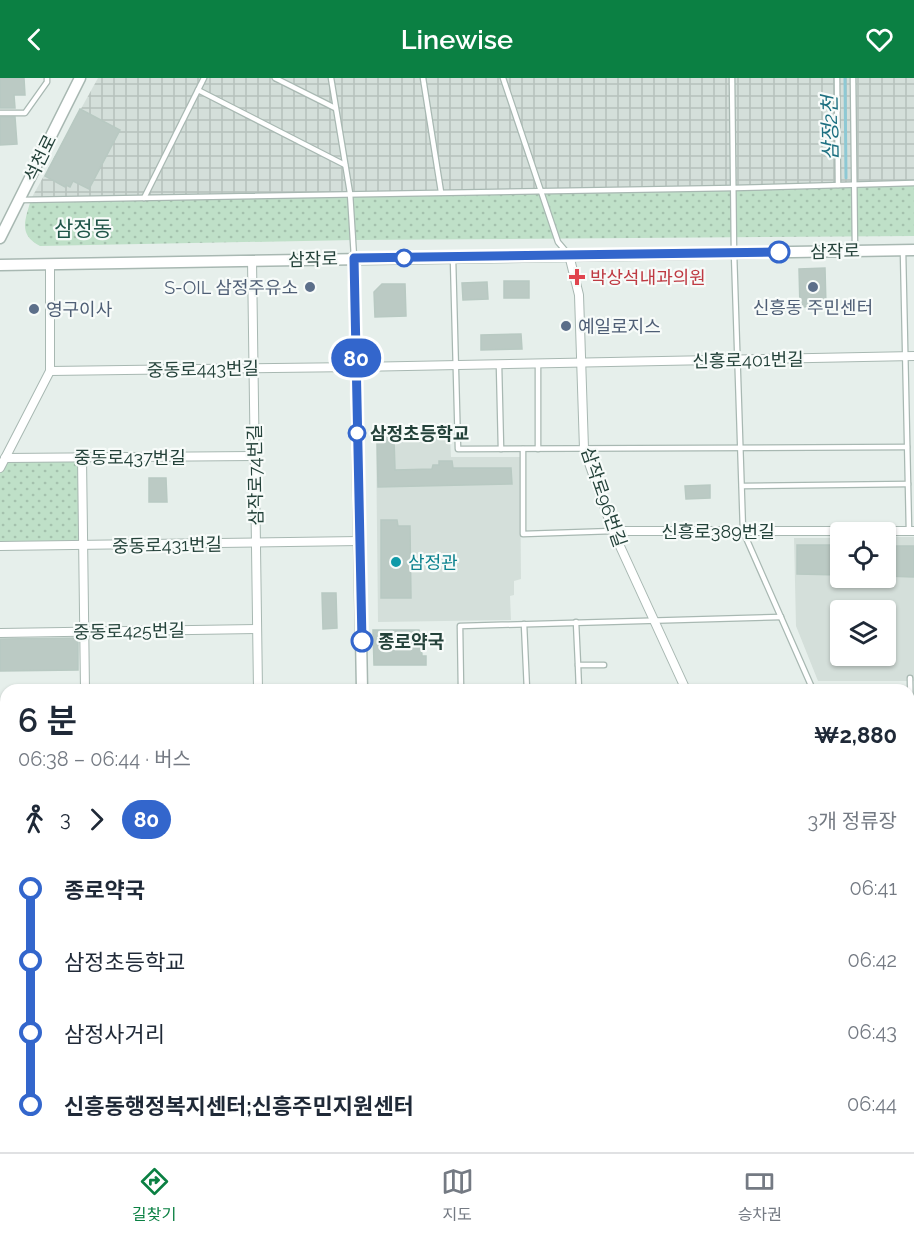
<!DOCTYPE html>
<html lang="ko">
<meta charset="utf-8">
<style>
body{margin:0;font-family:Raleway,"Noto Sans KR",sans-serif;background:#f2f2f3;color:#1f2937;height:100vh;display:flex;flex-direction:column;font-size:22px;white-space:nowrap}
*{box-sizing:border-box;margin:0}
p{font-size:20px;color:#747a83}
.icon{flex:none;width:33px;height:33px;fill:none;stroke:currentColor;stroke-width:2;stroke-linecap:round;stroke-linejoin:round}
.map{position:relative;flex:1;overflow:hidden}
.side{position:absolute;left:0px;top:606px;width:915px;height:468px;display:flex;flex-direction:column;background:#fff;border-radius:18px 18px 0 0;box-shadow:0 2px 4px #0004}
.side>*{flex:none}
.badge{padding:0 12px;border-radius:20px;font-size:21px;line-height:39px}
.controls{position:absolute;left:830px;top:444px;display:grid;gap:12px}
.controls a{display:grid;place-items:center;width:66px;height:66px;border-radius:6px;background:#fff;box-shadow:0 2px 4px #0004;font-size:30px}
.map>.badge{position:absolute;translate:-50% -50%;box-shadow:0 0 0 3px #fff}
.legs{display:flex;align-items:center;gap:9px;height:66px;padding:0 18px;font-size:20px}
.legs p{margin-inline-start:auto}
.overview{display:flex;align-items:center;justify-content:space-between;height:102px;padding:0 18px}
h1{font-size:33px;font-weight:600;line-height:45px}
ul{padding:0 18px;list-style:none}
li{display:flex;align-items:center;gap:21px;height:72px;font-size:22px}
li i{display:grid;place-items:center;width:9px;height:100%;margin:0 8px;background:currentColor}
li i::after{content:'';width:15px;height:15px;margin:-8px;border:4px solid;border-radius:50%;background:#fff}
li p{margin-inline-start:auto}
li:first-child i{background:linear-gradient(#0000 50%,currentColor 0)}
li:last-child i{background:linear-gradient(currentColor 50%,#0000 0)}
header{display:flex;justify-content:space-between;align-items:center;height:78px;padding:0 18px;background:#0b8043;color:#fff;font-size:27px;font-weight:600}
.tabs{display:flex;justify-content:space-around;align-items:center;height:84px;border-top:2px solid #e0e1e3;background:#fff;font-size:16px;color:#747a83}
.tabs a{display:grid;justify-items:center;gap:3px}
.tabs .selected{color:#0b8043}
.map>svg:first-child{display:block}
</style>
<header><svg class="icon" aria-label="back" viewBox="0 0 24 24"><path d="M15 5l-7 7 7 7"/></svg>Linewise<svg class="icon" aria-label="heart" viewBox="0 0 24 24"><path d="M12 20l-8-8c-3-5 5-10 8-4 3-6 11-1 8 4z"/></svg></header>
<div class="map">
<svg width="914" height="1074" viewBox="0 0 914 1074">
<defs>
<pattern id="industrial-grid" width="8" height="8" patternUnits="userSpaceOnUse" patternTransform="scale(1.5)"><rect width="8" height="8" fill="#d4dfda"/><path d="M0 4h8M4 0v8" fill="none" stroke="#b6c1bc"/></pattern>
<pattern id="park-dots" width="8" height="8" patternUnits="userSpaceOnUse" patternTransform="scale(1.5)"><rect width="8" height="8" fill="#bfe0c8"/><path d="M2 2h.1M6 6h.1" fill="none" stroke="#a4c1ad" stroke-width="1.8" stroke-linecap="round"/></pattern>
</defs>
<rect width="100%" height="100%" fill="#e6efeb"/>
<g fill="#d4dfda" fill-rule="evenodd">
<path d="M450 356 451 379H520L521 501 514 503V517L510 518 511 542 378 544 376 357Z"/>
<path d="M885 459H914V603H818L796 548 794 460H840V500H885ZM840 532H885V578H840Z"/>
</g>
<path fill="url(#industrial-grid)" d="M98 0H914V104L31 121Z"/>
<g fill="url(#park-dots)">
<path d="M914 105V158L353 162 40 168C17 156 26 141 31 121Z"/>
<path d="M82 379 83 467 0 468V390L5 380Z"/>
<path d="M0 1028H6V1068L0 1072Z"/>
</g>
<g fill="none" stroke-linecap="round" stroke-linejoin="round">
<path stroke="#8ec9d4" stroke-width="3" d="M845 0 846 100"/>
</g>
<g fill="#bbcac4" stroke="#b8c9c2" stroke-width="1.5">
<path d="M0 0H24L25 17H14L15 30H0Z"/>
<path d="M80 31 120 52 89 111 73 103 70 109 66 107 65 109 45 98Z"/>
<path d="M0 39H15L17 66 0 67Z"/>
<path d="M825 190 826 228 800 229 799 191Z"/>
<rect x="504" y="203" width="25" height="17"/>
<path d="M487 204 488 221 463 222 462 205Z"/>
<path d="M382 206H405L406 238 375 239 374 214Z"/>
<path d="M521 256 522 271 481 272V257Z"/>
<path d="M377 360H394L395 392 432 391 433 387H439V383H452L453 390H511L512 406 378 409Z"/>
<path d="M149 400H166L167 424H149Z"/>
<path d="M710 407V420L686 421 685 408Z"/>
<path d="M381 442H397L398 448H410L411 520H381Z"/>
<path d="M797 467H840V497L797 496Z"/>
<path d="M885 468H914V499L885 498Z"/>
<path d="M322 515H336L337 550 323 551Z"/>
<path d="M373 552H419L421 559 422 578H426V587H374Z"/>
<path d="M78 560V592L0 593V561Z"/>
</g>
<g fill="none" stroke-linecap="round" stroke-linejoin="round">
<defs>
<g id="service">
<path d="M275 0 335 30"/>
<path d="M331 0 350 115 354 179"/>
<path d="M423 0 441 114"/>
<path d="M503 0 558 164 569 177"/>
<path d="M732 0 734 175 743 453 813 612"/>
<path d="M837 0 838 107"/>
<path d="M853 0 855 171"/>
<path d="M198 12 345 87"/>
<path d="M0 35H25L47 4V0"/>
<path d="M144 120 204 0"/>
<path d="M20 122 734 110 914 105"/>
<path d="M903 173 909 453"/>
<path d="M453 181 458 371 907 369"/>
<path d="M538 286V371"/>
<path d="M499 287 501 371"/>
<path d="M523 371V456L613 453"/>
<path d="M742 408 908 406"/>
<path d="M576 544 578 587H604"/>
<path d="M524 546 527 612"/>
<path d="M578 587 579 612"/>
<path d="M910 600 914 827"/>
<path d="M461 612 460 548 781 539"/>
<path d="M0 759 6 758"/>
<path d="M0 835H6"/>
<path d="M909 934 914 931"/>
<path d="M659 1068 660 1074"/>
<path d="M753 1068 755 1074"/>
<path d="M467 1074V1068"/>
<path d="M528 1074 542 1068"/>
</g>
<g id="minor">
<path d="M569 177 579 217 584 371 613 453 686 612"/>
<path d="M252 182 258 612"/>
<path d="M50 293 356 289 914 278"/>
<path d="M82 379 85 612"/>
<path d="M5 380 254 378"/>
<path d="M0 390 50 293V186"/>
<path d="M613 453H914"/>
<path d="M0 468 360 463"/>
<path d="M0 555 257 551"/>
<path d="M909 627H914"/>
<path d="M0 642H6"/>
<path d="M0 728H6"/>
<path d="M909 800H914"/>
<path d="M909 987H914"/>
<path d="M909 993 914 1003"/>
<path d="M0 1006H6"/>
<path d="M264 1068V1074"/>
<path d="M901 1068 904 1074"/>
<path d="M0 1072 245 1068"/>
</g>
<g id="tertiary">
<path d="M0 160 80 0"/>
<path d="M354 180 362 612"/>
<path d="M0 187 914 172"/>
<path d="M909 1040 914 1038"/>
<path d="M369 1068V1074"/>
<path d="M833 1074 847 1068"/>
</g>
</defs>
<use href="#service" stroke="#a8b8b2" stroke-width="7"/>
<use href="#minor" stroke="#a8b8b2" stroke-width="10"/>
<use href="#tertiary" stroke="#a8b8b2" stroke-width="13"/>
<use href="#service" stroke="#fff" stroke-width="4.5"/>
<use href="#minor" stroke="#fff" stroke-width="8"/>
<use href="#tertiary" stroke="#fff" stroke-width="10"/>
</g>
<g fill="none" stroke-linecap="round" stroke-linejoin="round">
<defs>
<path id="line-1" d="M362 563 354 180 779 174"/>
</defs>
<use href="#line-1" stroke="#fff" stroke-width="14"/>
<use href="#line-1" stroke="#36c" stroke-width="9"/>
</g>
<g fill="#fff" stroke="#36c" stroke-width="3">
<circle cx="779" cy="174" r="10"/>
<circle cx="404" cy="180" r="8"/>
<circle cx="357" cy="355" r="8"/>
<circle cx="362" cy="563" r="10"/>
</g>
<path fill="#e0444e" stroke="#f7fbf9" stroke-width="2" d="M574 190h6v6h6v6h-6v6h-6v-6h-6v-6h6z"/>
<g fill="#5c6f8a" stroke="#f7fbf9" stroke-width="2">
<circle cx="310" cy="209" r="6"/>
<circle cx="813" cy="209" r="6"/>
<circle cx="34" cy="231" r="6"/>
<circle cx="566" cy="248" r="6"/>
</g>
<circle fill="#0f9aa8" stroke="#f7fbf9" stroke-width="2" cx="396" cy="484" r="6"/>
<g text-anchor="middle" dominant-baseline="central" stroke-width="4.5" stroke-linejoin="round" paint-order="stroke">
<g font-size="18" fill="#24423a" stroke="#f7fbf9">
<text transform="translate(40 80) rotate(-64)">석천로</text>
<text transform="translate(835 173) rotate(-1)">삼작로</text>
<text transform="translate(313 181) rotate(-1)">삼작로</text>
<text transform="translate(748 282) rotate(-1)">신흥로401번길</text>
<text transform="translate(203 291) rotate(-1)">중동로443번길</text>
<text x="130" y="379">중동로437번길</text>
<text transform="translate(255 397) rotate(-91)">삼작로74번길</text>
<text transform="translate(604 419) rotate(71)">삼작로96번길</text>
<text x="718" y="453">신흥로389번길</text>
<text transform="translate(167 467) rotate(-1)">중동로431번길</text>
<text transform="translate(129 553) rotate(-1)">중동로425번길</text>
</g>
<g font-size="18" fill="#be3a42" stroke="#f7fbf9" text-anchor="start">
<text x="590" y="199">박상석내과의원</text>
</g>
<g font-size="18" fill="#4e5e75" stroke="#f7fbf9" text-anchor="start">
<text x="298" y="209" text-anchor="end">S-OIL 삼정주유소</text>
<text x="813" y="229" text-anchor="middle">신흥동 주민센터</text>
<text x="46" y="231">영구이사</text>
<text x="578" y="248">예일로지스</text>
</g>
<g font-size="18" font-weight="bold" fill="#24423a" stroke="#f7fbf9" text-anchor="start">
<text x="370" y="355">삼정초등학교</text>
<text x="378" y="563">종로약국</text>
</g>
<g font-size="18" fill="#0d838f" stroke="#f7fbf9" text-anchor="start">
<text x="408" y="484">삼정관</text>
</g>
<g font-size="20" font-style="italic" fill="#1c6f80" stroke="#f7fbf9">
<text transform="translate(830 50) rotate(-91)">삼정2천</text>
</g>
<g font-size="21" fill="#1f5548" stroke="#f7fbf9">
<text x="83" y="150">삼정동</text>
</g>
</g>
</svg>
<div class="controls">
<a><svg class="icon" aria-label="locate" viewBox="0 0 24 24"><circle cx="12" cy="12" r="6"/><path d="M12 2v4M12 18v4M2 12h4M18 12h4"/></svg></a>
<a><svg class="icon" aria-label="layers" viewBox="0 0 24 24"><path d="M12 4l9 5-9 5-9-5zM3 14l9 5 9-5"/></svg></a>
</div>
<b class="badge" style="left:356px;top:280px;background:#36c;color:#fff">80</b>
<section class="side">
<div class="overview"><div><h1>6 분</h1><p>06:38 – 06:44 · 버스</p></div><b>₩2,880</b></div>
<div class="legs"><svg class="icon" aria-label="walk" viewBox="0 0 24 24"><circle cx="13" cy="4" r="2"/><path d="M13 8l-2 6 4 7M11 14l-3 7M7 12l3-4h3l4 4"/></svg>3<svg class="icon" aria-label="forward" viewBox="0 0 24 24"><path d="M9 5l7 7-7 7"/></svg><b class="badge" style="background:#36c;color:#fff">80</b><p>3개 정류장</p></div>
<ul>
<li><i style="color:#36c"></i><b>종로약국</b><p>06:41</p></li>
<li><i style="color:#36c"></i><span>삼정초등학교</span><p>06:42</p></li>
<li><i style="color:#36c"></i><span>삼정사거리</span><p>06:43</p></li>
<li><i style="color:#36c"></i><b>신흥동행정복지센터;신흥주민지원센터</b><p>06:44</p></li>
</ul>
</section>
</div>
<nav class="tabs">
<a class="selected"><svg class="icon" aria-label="directions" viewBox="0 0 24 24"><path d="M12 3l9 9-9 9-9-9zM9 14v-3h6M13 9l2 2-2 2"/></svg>길찾기</a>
<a><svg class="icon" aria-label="map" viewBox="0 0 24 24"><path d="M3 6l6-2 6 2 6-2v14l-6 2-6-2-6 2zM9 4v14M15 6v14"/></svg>지도</a>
<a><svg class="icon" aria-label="tickets" viewBox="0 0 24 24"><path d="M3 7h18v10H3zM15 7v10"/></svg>승차권</a>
</nav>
